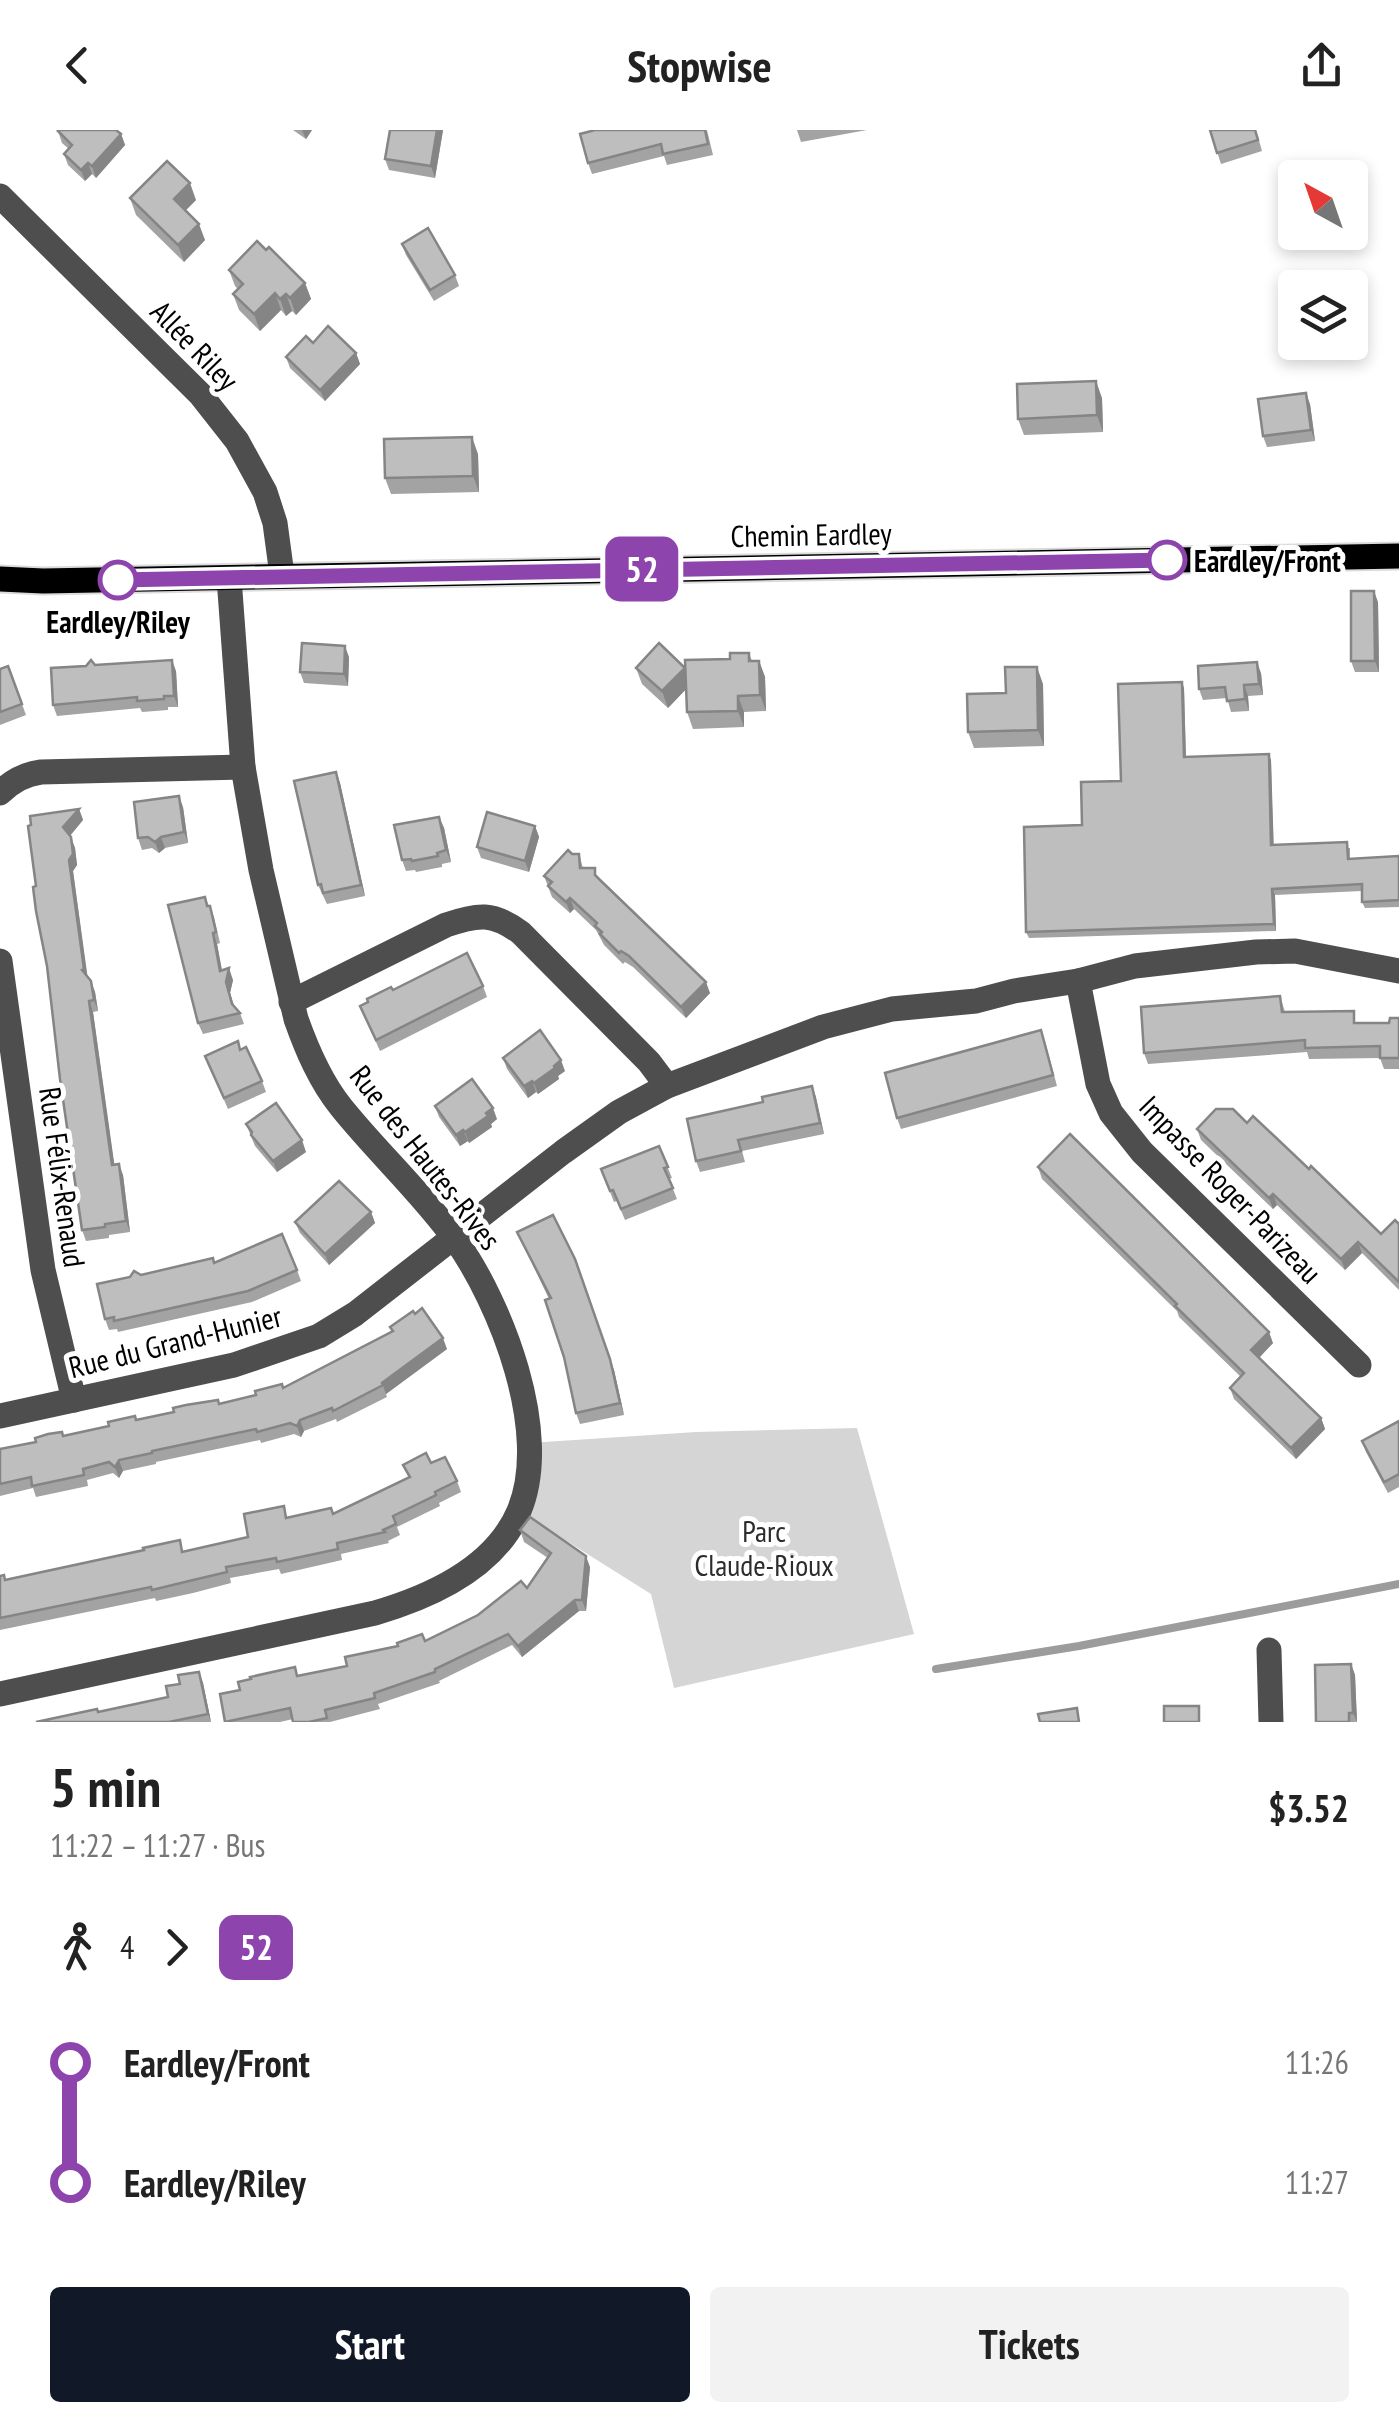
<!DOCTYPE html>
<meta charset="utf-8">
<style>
body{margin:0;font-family:"PT Sans Narrow",sans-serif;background:#f2f2f2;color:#222;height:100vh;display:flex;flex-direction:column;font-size:38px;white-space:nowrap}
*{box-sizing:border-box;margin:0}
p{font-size:32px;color:#767676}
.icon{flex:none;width:55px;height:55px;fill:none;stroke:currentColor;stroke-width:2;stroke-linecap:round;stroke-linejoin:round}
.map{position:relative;height:1592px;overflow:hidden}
.sheet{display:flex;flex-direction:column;background:#fff;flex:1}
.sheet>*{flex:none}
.badge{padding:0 20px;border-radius:15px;font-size:35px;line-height:65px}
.needle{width:65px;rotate:320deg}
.controls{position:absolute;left:1278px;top:30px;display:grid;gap:20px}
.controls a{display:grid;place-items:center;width:90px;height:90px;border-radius:10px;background:#fff;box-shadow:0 5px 15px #0003;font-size:50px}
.map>.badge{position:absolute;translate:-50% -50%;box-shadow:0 0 0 5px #fff}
.legs{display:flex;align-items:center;gap:15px;height:110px;padding:0 50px;font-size:32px}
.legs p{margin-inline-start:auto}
.head{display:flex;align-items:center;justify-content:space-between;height:170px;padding:0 50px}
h1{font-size:55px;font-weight:700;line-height:75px}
.button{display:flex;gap:20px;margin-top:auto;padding:20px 50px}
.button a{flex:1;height:115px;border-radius:10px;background:#111827;color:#fff;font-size:40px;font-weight:700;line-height:115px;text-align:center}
.button a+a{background:#f2f2f2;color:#222}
ul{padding:0 50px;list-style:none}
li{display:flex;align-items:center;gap:35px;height:120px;font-size:38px}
li i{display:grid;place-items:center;width:15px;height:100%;margin:0 12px;background:currentColor}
li i::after{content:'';width:25px;height:25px;margin:-12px;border:8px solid;border-radius:50%;background:#fff}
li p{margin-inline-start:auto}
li:first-child i{background:linear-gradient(#0000 50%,currentColor 0)}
li:last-child i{background:linear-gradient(currentColor 50%,#0000 0)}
header{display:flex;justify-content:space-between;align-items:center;height:130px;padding:0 50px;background:#fff;font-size:45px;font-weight:700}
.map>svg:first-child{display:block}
</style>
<header><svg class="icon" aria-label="back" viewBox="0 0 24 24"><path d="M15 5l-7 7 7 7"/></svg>Stopwise<svg class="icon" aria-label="share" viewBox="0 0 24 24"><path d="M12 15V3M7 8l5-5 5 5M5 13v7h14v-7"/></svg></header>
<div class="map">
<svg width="1399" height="1592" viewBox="0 0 1399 1592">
<rect width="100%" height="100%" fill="#fff"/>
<path fill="#d5d5d5" d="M857 1298 914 1504 674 1558 651 1464 519 1381 529 1313 696 1302Z"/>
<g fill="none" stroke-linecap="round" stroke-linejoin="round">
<path stroke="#9c9c9c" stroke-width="8" d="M936 1539 1079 1516 1399 1454"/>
<defs>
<path id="major" d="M0 449 43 451 1399 426"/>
</defs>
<use href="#major" stroke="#dbdbdb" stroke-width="29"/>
<g stroke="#4e4e4e" stroke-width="25">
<path d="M0 66 200 264 237 311 265 362 275 393 282 445"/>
<path d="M0 663C12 651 24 644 41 642L243 637"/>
<path d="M0 831 43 1140 74 1270"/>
<path d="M1078 851 1098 954 1111 983 1142 1022 1359 1235"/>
<path d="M291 872 446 795C478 784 493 782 521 803L649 932 667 956"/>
<path d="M0 1286 234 1235 319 1206 355 1184 563 1022 619 982 667 956 823 897 892 879 976 871 1014 861 1078 851 1135 836 1256 822 1295 821 1399 841"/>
<path d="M1269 1520 1271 1592"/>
<path d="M0 1564 375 1483C430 1467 495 1438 519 1381 552 1303 501 1173 455 1109 421 1062 377 1022 341 977 320 951 307 920 296 889L261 740 243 637 229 448"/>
</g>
<use href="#major" stroke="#000" stroke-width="25"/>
</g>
<g fill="#a3a3a3">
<path d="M293 0H312L306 9Z"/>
<path d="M443 0 435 48 389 40 385 29Z"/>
<path d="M707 0 713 25 667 35 664 26 592 44 588 33Z"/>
<path d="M797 0H867L801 12Z"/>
<path d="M1210 0H1256L1262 21 1221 34Z"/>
<path d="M58 1 121 4 125 15 96 48 92 44 85 51 68 35 64 24 69 19 62 13Z"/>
<path d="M130 68 196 70 185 81 205 110 184 132 136 85Z"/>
<path d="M402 114 455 145 459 156 434 171 406 125Z"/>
<path d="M266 120 305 153 311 169 296 185 292 181 286 186 281 180 260 201 239 180 233 164 238 159 235 156 229 140Z"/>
<path d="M313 213 356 223 360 234 325 271 290 238 286 227Z"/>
<path d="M1102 268 1103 302 1024 305 1018 289Z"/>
<path d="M1310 274 1315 311 1267 317 1263 306Z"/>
<path d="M478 324 479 362 391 364 385 348Z"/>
<path d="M1378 472 1379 542H1355L1351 531Z"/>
<path d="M749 523 752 531H759L765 547 766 581 744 582V597L693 599 687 582 686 559 668 578 642 554 636 538 686 539 730 529Z"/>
<path d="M349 527 348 556 304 553 300 542Z"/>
<path d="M95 535 176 541 178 577H168V580L142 582 140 578 57 586 53 575Z"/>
<path d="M8 536 26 585 0 595V539Z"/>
<path d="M1261 543 1263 565 1248 566 1249 581 1231 582 1227 568 1203 570 1199 559Z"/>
<path d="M1043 554 1044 616 974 618 968 602Z"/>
<path d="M1184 558 1186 627 1271 630 1273 715 1350 718V729L1399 726V777L1365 778 1362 772V761L1275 765 1276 801 1029 808 1026 802 1082 695 1121 651Z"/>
<path d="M336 642 340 653 365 766 327 774 318 755Z"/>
<path d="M183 677 188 713 165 718 159 723 152 718 142 720 138 708Z"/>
<path d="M79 679 83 690 70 706 75 718 77 735 73 741 87 846 95 862 98 881 93 882 114 1035 123 1045 130 1102 109 1105V1108L86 1111 82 1100 36 756Z"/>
<path d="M439 687 444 698 451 732 442 734V737L416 742 415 740 406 741 402 730Z"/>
<path d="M535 696 539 707 529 742 481 728 477 717Z"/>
<path d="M572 724H579L583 738 600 750 710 863 686 888 633 837 625 832 623 834 604 815 596 800 574 779 570 783 552 767 544 746Z"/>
<path d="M205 767 214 787 220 813 217 814 222 840 233 850 230 863 234 875 240 883 244 894 203 904 198 893Z"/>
<path d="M483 856 487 867 380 921 360 876 393 860Z"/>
<path d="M1280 866 1285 882 1358 893H1389L1399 888V939H1384L1380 928 1309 929 1307 922 1148 934 1144 923Z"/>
<path d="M1045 911 1057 956 901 999 897 988Z"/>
<path d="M242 920 262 951 266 962 228 979 205 926Z"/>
<path d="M503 928 565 941 558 946 559 949 538 964 536 962 528 968 507 939Z"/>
<path d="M812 956 824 1004 742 1021 745 1032 700 1042 696 1031 763 972Z"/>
<path d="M435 976 497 989 491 994 492 997 469 1013 468 1011 460 1016 439 987Z"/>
<path d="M1247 993 1309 1039 1381 1104 1399 1094V1160L1362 1123 1345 1140 1277 1075 1273 1079 1201 1010 1197 999Z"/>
<path d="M246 994 306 1022 277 1042 255 1016Z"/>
<path d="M659 1016 672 1048 669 1049 677 1069 625 1090 617 1071 614 1072 601 1039Z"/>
<path d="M1038 1037 1273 1213 1259 1228 1321 1288 1325 1299 1296 1329 1234 1269 1230 1258 1241 1247 1179 1187 1177 1181 1042 1049Z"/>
<path d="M371 1082 375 1093 329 1135 300 1103 295 1092Z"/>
<path d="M517 1102 614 1240 624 1285 580 1294 576 1283 564 1227 549 1169Z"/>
<path d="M215 1132 297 1140 301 1151 252 1172 118 1202 117 1199 109 1200 105 1189 141 1145Z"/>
<path d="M390 1197 447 1219 386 1264 387 1267 337 1292 336 1289 304 1301 301 1307 294 1304 261 1313 260 1310 156 1332V1334L123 1341 119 1348 113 1343 87 1350 88 1356 36 1367 33 1358 0 1366V1317L1 1319 36 1312 62 1302 64 1306 220 1274 283 1258 392 1202Z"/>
<path d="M1399 1291V1357L1388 1363 1366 1322 1362 1311Z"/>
<path d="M431 1333 457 1351 461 1362 439 1373 440 1376 397 1397 400 1405 388 1411 389 1413 341 1424 342 1430 281 1444 279 1439 230 1448 231 1453 193 1463 156 1471 155 1468 0 1500V1446L6 1450 184 1421 248 1407 288 1387 331 1378 333 1384 409 1348 403 1335Z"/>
<path d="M520 1400 590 1437 586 1481H579L522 1527 512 1515 439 1551 440 1553 378 1574 380 1579 330 1592H293V1589L280 1592H225L240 1560 347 1536 425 1511 478 1485 527 1458 548 1428 524 1412Z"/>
<path d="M1351 1534 1355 1545 1357 1592H1316Z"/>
<path d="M199 1542 203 1553 211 1592H36L98 1582 168 1567 180 1554Z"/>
</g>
<g fill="#858585">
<path d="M302 0H312L306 9Z"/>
<path d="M437 0H443L435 48 431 36Z"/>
<path d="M121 4 125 15 96 48 92 36Z"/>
<path d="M88 33 92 44 85 51 81 40Z"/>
<path d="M190 53 196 70 180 86 174 69Z"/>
<path d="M199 94 205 110 184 132 178 115Z"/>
<path d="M305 153 311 169 296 185 290 168Z"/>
<path d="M275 163 281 180 260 201 254 184Z"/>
<path d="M286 164 292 181 286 186 280 169Z"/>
<path d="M356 223 360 234 325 271 320 260Z"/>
<path d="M1096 251 1102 268 1103 302 1097 285Z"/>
<path d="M1306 263 1310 274 1315 311 1311 300Z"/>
<path d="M472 307 478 324 479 362 473 346Z"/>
<path d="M1374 461 1378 472 1379 542 1375 531Z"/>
<path d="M345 516 349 527 348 556 344 544Z"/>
<path d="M172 530 176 541 178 577 174 566Z"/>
<path d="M759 531 765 547 766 581 760 565Z"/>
<path d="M1257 532 1261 543 1263 565 1259 554Z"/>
<path d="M1037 537 1043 554 1044 616 1038 600Z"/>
<path d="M685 538 691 554 668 578 662 561Z"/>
<path d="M1182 552 1184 558 1186 633 1184 627Z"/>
<path d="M1244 555 1248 566 1249 581 1245 569Z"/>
<path d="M738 566 744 582V597L738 581Z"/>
<path d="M1269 624 1271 630 1274 722 1271 715Z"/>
<path d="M336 642 340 653 365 766 361 755Z"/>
<path d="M179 666 183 677 188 713 184 702Z"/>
<path d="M79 679 83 690 67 709 63 697Z"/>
<path d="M439 687 444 698 451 732 446 720Z"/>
<path d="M535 696 539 707 529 742 525 731Z"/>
<path d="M71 707 75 718 77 735 73 741 88 850 82 840 69 730Z"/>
<path d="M161 707 165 718 159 723 155 712Z"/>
<path d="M1272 759 1275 765 1276 801 1274 794Z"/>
<path d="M570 768 574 779 570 783 566 772Z"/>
<path d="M213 803 217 814 224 852 220 841Z"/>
<path d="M229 838 233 850 230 863 236 885 226 852Z"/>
<path d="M91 851 95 862 98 881 94 870Z"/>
<path d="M706 852 710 863 686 888 681 877Z"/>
<path d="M89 871 93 882 116 1046 112 1035Z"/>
<path d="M561 930 565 941 558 946 559 949 538 964 534 953Z"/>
<path d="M532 951 536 962 528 968 524 956Z"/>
<path d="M812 956 816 967 824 1004 820 993Z"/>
<path d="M493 978 497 989 491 994 492 997 469 1013 465 1002Z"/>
<path d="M463 1000 468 1011 460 1016 456 1005Z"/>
<path d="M302 1010 306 1022 277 1042 273 1031Z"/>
<path d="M119 1034 123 1045 130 1102 126 1091Z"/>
<path d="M1273 1064 1277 1075 1273 1079 1269 1068Z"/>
<path d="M371 1082 375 1093 329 1135 325 1124Z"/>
<path d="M1358 1112 1362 1123 1345 1140 1341 1129Z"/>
<path d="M579 1140 614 1240 624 1285 620 1273Z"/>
<path d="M1269 1202 1273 1213 1255 1232 1251 1220Z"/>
<path d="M443 1208 447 1219 386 1264 382 1253Z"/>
<path d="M1321 1288 1325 1299 1296 1329 1291 1318Z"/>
<path d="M300 1290 304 1301 301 1307 297 1296Z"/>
<path d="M119 1330 123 1341 119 1348 115 1337Z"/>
<path d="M586 1426 590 1437 586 1481 582 1470Z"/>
<path d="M575 1470 579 1481 522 1527 518 1516Z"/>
<path d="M1351 1534 1355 1545 1357 1592 1353 1583Z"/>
<path d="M199 1542 203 1553 211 1592 208 1584Z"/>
</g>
<g fill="#bebebe" stroke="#858585" stroke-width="2.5">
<path d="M60 0H116L121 4 92 36 88 33 81 40 64 24 72 15 58 1Z"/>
<path d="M390 0H437L431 36 385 29Z"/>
<path d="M595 0H705L708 14 663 24 661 14 588 33 580 4Z"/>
<path d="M1210 0H1255L1258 10 1217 23Z"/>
<path d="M167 31 190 53 174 69 199 94 178 115 130 68Z"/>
<path d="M428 98 455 145 430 160 402 114Z"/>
<path d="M257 111 266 120 269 117 305 153 290 168 286 164 280 169 275 163 254 184 233 164 243 154 229 140Z"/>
<path d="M328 196 356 223 320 260 286 227 306 206 313 213Z"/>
<path d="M1096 251 1097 285 1018 289 1017 254Z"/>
<path d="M1306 263 1311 300 1263 306 1258 269Z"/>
<path d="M472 307 473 346 385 348 384 309Z"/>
<path d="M1351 461H1374L1375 531H1351Z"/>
<path d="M302 513 345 516 344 544 300 542Z"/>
<path d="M659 513 685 538 662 561 636 538Z"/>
<path d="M730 523H749V531H759L760 565 738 566V581L687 582 685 530 730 529Z"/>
<path d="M91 530 95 535 172 530 174 566H164V569L137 571V567L53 575 51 538 86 536Z"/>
<path d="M1257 532 1259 554 1244 555 1245 569 1227 571 1225 557 1199 559 1198 536Z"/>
<path d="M8 536 22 574 0 582V539Z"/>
<path d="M1005 537H1037L1038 600 968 602 967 564 1006 563Z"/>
<path d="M1182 552 1184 627 1269 624 1271 715 1347 712 1348 729 1399 726V770L1362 772V754L1272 759 1274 794 1026 802 1024 697 1082 695 1081 652 1121 651 1118 554Z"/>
<path d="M336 642 361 755 323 763 321 754 318 755 294 651Z"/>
<path d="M179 666 184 702 161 707 155 712 148 707 138 708 134 672Z"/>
<path d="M79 679 63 697 71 707 73 724 69 730 84 839 82 840 91 851 94 870 89 871 112 1035 119 1034 126 1091 105 1094V1097L82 1100 60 949 47 836 36 781 33 757 36 756 28 696 31 695 30 686Z"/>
<path d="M487 682 535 696 525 731 477 717Z"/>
<path d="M439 687 446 720 437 723 438 726 412 731 411 729 402 730 394 695Z"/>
<path d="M568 720 572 724H579L580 738H595V745L599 749 706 852 681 877 629 826 621 821 619 823 600 804 602 802 595 796 597 793 570 768 566 772 548 756 552 752 544 746Z"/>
<path d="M205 767 207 776H210L216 802 213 803 220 841 229 838 226 852 232 874 240 883 198 893 168 775Z"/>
<path d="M467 823 483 856 376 910 360 876 368 872 367 869 391 857 393 860Z"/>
<path d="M1280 866 1282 882 1354 881V893H1389L1390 888H1399V928H1380V916L1305 918V910L1144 923 1141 877Z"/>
<path d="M540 900 561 930 554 936 555 938 534 953 532 951 524 956 503 928Z"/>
<path d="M1041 900 1053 945 897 988 885 943Z"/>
<path d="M238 911 240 920 246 917 262 951 224 968 205 926Z"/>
<path d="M472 949 493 978 486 983 488 986 465 1002 463 1000 456 1005 435 976Z"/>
<path d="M812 956 820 993 738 1010 741 1021 696 1031 687 989 763 972 762 967Z"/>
<path d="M276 973 302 1010 273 1031 251 1005 252 1002 246 994Z"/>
<path d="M1216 979H1233L1247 993 1253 986 1309 1039 1311 1036 1381 1104 1395 1090 1399 1094V1152L1358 1112 1341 1129 1273 1064 1269 1068 1197 999Z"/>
<path d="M1070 1004 1269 1202 1251 1220 1321 1288 1291 1318 1230 1258 1244 1243 1175 1176 1177 1174 1038 1037Z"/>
<path d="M659 1016 668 1037 664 1038 673 1058 621 1079 613 1060 610 1061 601 1039Z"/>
<path d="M339 1051 371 1082 325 1124 295 1092Z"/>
<path d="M553 1085 575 1129 610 1229 620 1273 576 1283 564 1227 545 1170 551 1168 517 1102Z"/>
<path d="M282 1104 297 1140 248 1161 114 1191V1187L105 1189 97 1154 130 1147 134 1141 141 1145 213 1128 214 1133Z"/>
<path d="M422 1178 443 1208 382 1253 383 1255 333 1281 332 1278 300 1290 297 1296 290 1293 257 1302 256 1299 152 1321V1323L119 1330 115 1337 109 1332 83 1339 84 1345 32 1356 31 1347 0 1354V1319L36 1312 35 1308 48 1304 62 1302 63 1306 109 1296 108 1292 135 1286 136 1290 174 1282 173 1278 186 1275 218 1270 219 1274 256 1265 255 1261 282 1254 283 1258 393 1201 390 1197 413 1181 415 1184Z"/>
<path d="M1399 1291V1344L1384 1352 1362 1311Z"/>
<path d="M426 1323 431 1333 445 1327 457 1351 435 1362 436 1365 393 1386 396 1394 383 1400 385 1402 337 1413 338 1419 277 1432 276 1428 226 1437 227 1442 189 1451 152 1460 151 1457 0 1488V1446L4 1445 5 1450 144 1420 143 1418 180 1410 182 1422 248 1407 244 1384 284 1376 286 1388 331 1378 333 1384 410 1347 403 1335Z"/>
<path d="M530 1387 586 1426 582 1470H575L518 1516 508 1504 435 1539V1542L374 1563 375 1568 325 1580 327 1588 309 1592H293L290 1578 225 1592 220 1564 240 1560 238 1552 251 1549 250 1547 295 1537 297 1546 347 1536 345 1527 398 1516 397 1513 422 1504 425 1511 478 1485 521 1451 527 1458 551 1423 520 1400Z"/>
<path d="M1351 1534 1353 1583H1349V1592H1316L1315 1535Z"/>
<path d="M199 1542 208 1584 169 1592H36L97 1579 98 1582 168 1567 166 1556 180 1554 178 1545Z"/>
<rect x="1164" y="1576" width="35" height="16"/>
<path d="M1077 1578 1079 1592H1040L1038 1584Z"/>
</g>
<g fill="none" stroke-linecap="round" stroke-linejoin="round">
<defs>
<path id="line-1" d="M118 450 1167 430"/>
</defs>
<use href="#line-1" stroke="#fff" stroke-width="22"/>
<use href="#line-1" stroke="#8e44ad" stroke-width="15"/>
</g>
<g fill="#fff" stroke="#8e44ad" stroke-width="5">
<circle cx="1167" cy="430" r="18"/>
<circle cx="118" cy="450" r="18"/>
</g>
<g text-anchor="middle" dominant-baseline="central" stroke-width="10" stroke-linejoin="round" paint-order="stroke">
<g font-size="30" fill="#000" stroke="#fff">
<text transform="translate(195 215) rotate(46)">Allée Riley</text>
<text transform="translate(811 404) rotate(-1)">Chemin Eardley</text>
<text transform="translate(426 1027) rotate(52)">Rue des Hautes-Rives</text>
<text transform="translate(63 1047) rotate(82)">Rue Félix-Renaud</text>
<text transform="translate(1231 1059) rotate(46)">Impasse Roger-Parizeau</text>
<text transform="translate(175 1211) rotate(-14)">Rue du Grand-Hunier</text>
</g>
<g font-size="30" font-weight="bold" fill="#000" stroke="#fff" text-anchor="start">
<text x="1194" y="430">Eardley/Front</text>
<text x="118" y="491" text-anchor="middle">Eardley/Riley</text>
</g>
<g font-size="30" fill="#2c2c2c" stroke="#fff">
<text x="764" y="1400">Parc<tspan x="764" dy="34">Claude-Rioux</tspan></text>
</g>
</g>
</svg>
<div class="controls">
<a><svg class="needle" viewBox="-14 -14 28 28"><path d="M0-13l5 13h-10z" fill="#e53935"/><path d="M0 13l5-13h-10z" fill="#767676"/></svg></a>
<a><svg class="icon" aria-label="layers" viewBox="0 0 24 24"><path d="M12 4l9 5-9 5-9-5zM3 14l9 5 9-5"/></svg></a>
</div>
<b class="badge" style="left:642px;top:439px;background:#8e44ad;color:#fff">52</b>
</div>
<section class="sheet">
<div class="head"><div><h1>5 min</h1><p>11:22 – 11:27 · Bus</p></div><b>$3.52</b></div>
<div class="legs"><svg class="icon" aria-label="walk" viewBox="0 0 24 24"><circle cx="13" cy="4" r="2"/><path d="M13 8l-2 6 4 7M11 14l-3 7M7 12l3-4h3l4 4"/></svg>4<svg class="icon" aria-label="forward" viewBox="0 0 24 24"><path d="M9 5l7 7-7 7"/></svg><b class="badge" style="background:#8e44ad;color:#fff">52</b></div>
<ul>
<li><i style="color:#8e44ad"></i><b>Eardley/Front</b><p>11:26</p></li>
<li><i style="color:#8e44ad"></i><b>Eardley/Riley</b><p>11:27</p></li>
</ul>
<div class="button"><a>Start</a><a>Tickets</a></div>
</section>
